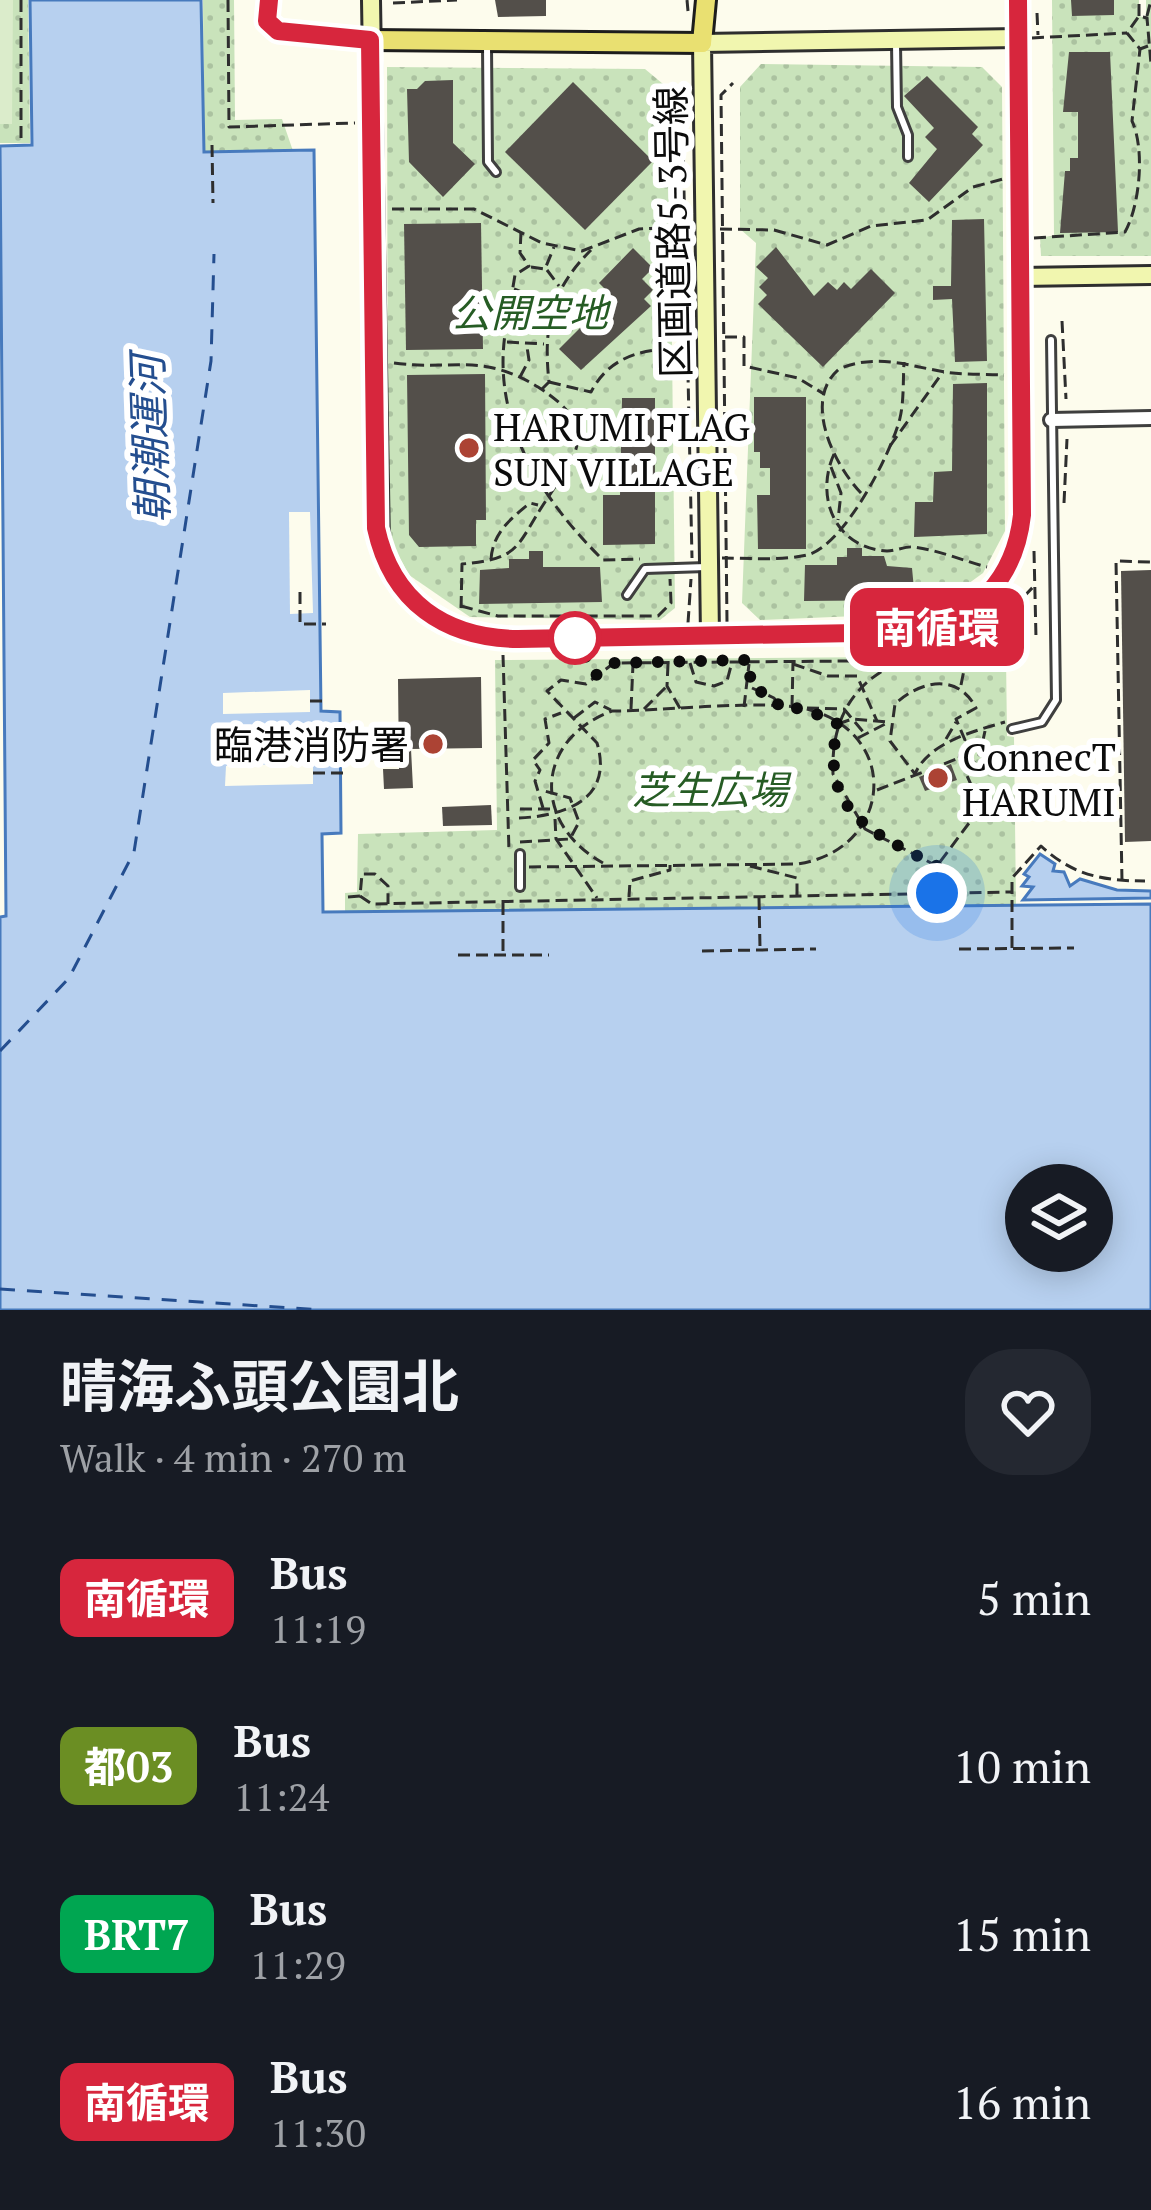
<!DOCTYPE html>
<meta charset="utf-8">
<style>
body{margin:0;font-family:"PT Serif","Noto Sans JP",serif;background:#242831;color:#f1f3f6;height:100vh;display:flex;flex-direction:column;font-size:45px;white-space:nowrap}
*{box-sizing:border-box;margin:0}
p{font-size:39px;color:#9ea1a6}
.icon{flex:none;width:66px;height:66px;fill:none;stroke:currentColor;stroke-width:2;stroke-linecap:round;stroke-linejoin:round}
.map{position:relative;height:1310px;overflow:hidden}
.details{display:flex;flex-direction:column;background:#171b24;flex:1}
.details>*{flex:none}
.badge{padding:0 24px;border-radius:18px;font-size:42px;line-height:78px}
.buttons{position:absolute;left:1005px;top:1164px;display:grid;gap:24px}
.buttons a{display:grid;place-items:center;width:108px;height:108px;border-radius:50%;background:#171b24;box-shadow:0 6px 30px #0003;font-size:60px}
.you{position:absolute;width:60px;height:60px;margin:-30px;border:9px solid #fff;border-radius:50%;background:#1a73e8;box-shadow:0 0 0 18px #1a73e833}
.map>.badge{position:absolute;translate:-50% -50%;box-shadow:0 0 0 6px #fff}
.round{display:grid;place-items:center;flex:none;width:126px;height:126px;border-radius:48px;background:#242831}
.head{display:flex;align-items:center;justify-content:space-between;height:204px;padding:0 60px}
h1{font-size:57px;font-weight:700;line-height:90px}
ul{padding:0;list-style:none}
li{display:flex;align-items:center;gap:36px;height:168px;padding:0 60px}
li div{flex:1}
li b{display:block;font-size:45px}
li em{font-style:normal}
li .badge{min-width:132px;font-weight:700;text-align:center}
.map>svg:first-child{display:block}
</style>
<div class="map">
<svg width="1151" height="1310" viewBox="0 0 1151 1310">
<defs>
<pattern id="green-dots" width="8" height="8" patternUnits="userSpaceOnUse" patternTransform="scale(3)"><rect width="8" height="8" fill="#c9e3bb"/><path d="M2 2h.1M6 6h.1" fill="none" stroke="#abc2a0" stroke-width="1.8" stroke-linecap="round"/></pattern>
</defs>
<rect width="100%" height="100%" fill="#fdfced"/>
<g fill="url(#green-dots)">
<path d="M0 0H28L30 143H0Z"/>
<path d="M203 0H234L235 120 282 119 293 151 204 152Z"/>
<path d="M1052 0H1139V16L1146 18V0H1151V256H1041L1040 237 1054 236Z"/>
<path d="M761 64 982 67 1002 87 1005 531 983 573 928 613 760 620 742 603 756 243 740 229V87Z"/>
<path d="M387 67 645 69 669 89 675 608 660 620 470 617 409 575 388 536Z"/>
<path d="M1006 656 1007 736 1014 737 1016 905 345 912V893L357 892 358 834 497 830 495 660Z"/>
</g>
<path fill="#dbeccb" d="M0 0H13L12 124H0Z"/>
<g fill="#b7d0ef" stroke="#477abd" stroke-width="3" fill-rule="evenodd">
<path d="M30 0H201L204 152 314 150 321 711 340 712 341 833 322 834 323 912 1151 904V1310H0V917L6 916 0 146 32 145ZM1026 1185H1092V1251H1026Z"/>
<path d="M1040 854 1055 864 1053 871 1064 872 1070 886 1080 879 1117 890 1151 891V898L1023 900 1033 887 1022 886 1029 877 1024 874Z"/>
</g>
<g fill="#fdfced">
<path d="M289 512H310L313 613 290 614Z"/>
<path d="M310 690V712L223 714V693Z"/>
<path d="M313 763V784L225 786 226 766Z"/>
</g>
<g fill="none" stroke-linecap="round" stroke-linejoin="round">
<g stroke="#244e8f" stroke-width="3" stroke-dasharray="15 12" stroke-linecap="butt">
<path d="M0 1051 69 978 134 852 211 361 214 254"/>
<path d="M0 1289 322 1310"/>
</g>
</g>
<g fill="#534f4a">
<path d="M495 0H546V16L498 17Z"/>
<path d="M1071 0H1114V15L1072 16Z"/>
<path d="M1069 52H1110L1118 232 1060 233 1065 171H1070V158H1078V112H1063Z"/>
<path d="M927 76 978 127 972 134 983 145 929 202 909 183 937 149 925 137 934 128 904 96Z"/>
<path d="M453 80V143L475 164 443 197 409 162 407 89H417L425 81Z"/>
<path d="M573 82 653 161 585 230 505 152Z"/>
<path d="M984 219 987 361 955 362 952 299 933 300V286H951L952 220Z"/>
<path d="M481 223 483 349 406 350 404 224Z"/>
<path d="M776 247 814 296 828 282 837 290 844 282 851 289 871 269 895 293 823 367 758 304 767 295 759 287 768 278 756 267Z"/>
<path d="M633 248 653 268 642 279 653 290 644 299 651 306 581 370 559 349 612 296 599 283Z"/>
<path d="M485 374 486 520H476V546L419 547 409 535 407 375Z"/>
<path d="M987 383V534L914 537 915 502H933L934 472 952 471 953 384Z"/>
<path d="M754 397H806V549H758L757 495H770V468H760V452H754Z"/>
<path d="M622 398H655V544L603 545V495H620Z"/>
<path d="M847 548H862V556H884L887 566 912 568 915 600 804 601 805 565H837V557H847Z"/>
<path d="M529 551H543V567H600L602 602 479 604 480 570 509 568V559H529Z"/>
<path d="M1151 570V841L1125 842 1121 571Z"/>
<path d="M481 677 482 748 411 749 413 788 384 789 383 769H399L398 679Z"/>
<path d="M951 764 957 780 925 791 919 777Z"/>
<path d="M491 805 492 825 443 826 442 807Z"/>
</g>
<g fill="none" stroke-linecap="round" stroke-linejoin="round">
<defs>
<g id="lane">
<path d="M267 0V21L278 31 367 40"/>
<path d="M896 44 897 107 908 135V157"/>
<path d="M487 46 488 162 496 172"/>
<path d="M627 595 645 569 706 567"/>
<path d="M1012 729 1042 722 1056 700 1051 340"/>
<path d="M520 854V887"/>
</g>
<path id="street" d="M1051 420 1151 418"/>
<g id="secondary">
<path d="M371 0 380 546C403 610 452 638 519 639L911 632C976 623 1015 578 1022 515L1018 0"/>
<path d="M1020 277 1151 275"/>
<path d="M710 636 702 43 1018 38"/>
</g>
<g id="primary">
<path d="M370 40 702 43"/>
<path d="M702 43 706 0"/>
</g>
</defs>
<use href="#lane" stroke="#3f3f3f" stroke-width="12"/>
<use href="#street" stroke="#3f3f3f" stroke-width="18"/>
<use href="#secondary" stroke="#2e2e2e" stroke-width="22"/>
<use href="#primary" stroke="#1d1d1d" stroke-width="24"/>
<g stroke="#2e2e2e" stroke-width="3" stroke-dasharray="12 6" stroke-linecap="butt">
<path d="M21 0V138"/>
<path d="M228 0 229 127 355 123"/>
<path d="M687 0 688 11"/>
<path d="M393 3 457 0"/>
<path d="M1037 13 1038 35"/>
<path d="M1139 16V0"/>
<path d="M1147 16 1151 0"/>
<path d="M1032 38 1127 33"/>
<path d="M1148 46 1140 49 1127 33 1139 16 1147 18 1151 64"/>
<path d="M675 84 682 100 692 558"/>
<path d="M212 145 213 203"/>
<path d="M392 209H474L542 243 582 251 639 229 692 227"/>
<path d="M720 229 774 230 827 245 871 226 927 220 973 187 1003 179"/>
<path d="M521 232 520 253 529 266 515 275 511 299 520 317 506 328C490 420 541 499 603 560L640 559"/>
<path d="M1034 238 1125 232C1140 205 1145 149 1132 121L1140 49"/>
<path d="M531 267 545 269 554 247"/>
<path d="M547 270 559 286"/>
<path d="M514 289 550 303"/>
<path d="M522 317 546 325"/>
<path d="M1062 321 1066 399"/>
<path d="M725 337H744V366L798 378 824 394"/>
<path d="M507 342 544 344"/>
<path d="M394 363C451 371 481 352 538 387 604 429 575 455 545 502 516 546 521 559 462 564L461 611"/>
<path d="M520 377 529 360 527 347"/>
<path d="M549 382 591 392C607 361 634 351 667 349L668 337H685"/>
<path d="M542 389 549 382C543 326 551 290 591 250"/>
<path d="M890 446 943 372"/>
<path d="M834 454C815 496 834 548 887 551 896 551 905 546 914 547 938 550 964 561 987 567"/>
<path d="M831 467 841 493 838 520"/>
<path d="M861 493C834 465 802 400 839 369 876 353 909 366 945 372 964 375 985 374 1004 375"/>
<path d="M1064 503 1067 439"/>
<path d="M1034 551 1036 638"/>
<path d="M722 558C748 558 781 561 807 555 844 546 891 454 900 418 904 401 903 380 904 362"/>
<path d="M491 559C493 533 510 519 530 503L538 505"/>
<path d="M300 592V624H326"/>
<path d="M1001 605 1024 643"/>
<path d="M461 606 498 616H658L671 603 670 579"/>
<path d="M727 622 721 95 733 83"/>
<path d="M688 623 691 579"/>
<path d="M976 626 984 638 1035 585"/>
<path d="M503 655 509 851"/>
<path d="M690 663 696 682 714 686 727 681 732 662"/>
<path d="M897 663C850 685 831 723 833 774L865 829 937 866V891"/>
<path d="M668 664 667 686 681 710"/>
<path d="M793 664 828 676H857L877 721"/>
<path d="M961 685 972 630"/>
<path d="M752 688 774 698 781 709"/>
<path d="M310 701H326"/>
<path d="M744 707 749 664"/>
<path d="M792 707 793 662"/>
<path d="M807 708 844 709 865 734"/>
<path d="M631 709 633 664"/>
<path d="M644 709 666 687"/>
<path d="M574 718 595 702 611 710"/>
<path d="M838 724 852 719 887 722"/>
<path d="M858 738 887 723"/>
<path d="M946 739 956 722"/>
<path d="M959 758 965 740 956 719 976 708C958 673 921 680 895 704L890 741 915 774C928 743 974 731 1005 722"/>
<path d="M967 770 980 754 985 731"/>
<path d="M313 773H349"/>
<path d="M877 790 959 758 981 807 937 866"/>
<path d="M543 808 535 781 540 770 533 760 549 743 545 719 561 713"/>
<path d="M520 809H554"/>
<path d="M519 818C564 816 614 800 597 743L547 691 561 680 586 684 614 663 966 660"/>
<path d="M555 819 556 839 597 898"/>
<path d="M520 842 570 839 579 822 570 798 541 790"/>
<path d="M750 866 797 878V896"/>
<path d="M529 867 797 864C891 851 904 734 807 709 767 699 660 711 612 711 534 740 532 824 603 863"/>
<path d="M1122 881 1116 561 1151 562"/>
<path d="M360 896 372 904 1012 892"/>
<path d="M348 897 360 896 362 874H375L388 886V904"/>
<path d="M629 897 630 881 670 870V865"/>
<path d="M759 898 760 948"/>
<path d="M503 903V953"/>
<path d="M1012 948V878L1041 846C1072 875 1103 881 1145 881"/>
<path d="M959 949 1074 948"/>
<path d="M702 951 816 949"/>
<path d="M458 955H549"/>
</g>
<use href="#lane" stroke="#fff" stroke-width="6"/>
<use href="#street" stroke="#fff" stroke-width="12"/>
<use href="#secondary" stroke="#f1f6af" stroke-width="16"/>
<use href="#primary" stroke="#e9e071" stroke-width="18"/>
</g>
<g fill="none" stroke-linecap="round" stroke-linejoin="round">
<defs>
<path id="line" d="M269 0 267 21 278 31 370 40 376 528C392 602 445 638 518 639L911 632C975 622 1015 579 1022 515L1018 0"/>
</defs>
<use href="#line" stroke="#fff" stroke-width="27"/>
<use href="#line" stroke="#d7263d" stroke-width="18"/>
<path stroke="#0c0c0c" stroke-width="12" stroke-dasharray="0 21.6" d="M575 638 596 675 614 663 749 660 751 687 774 698 781 709 803 708 838 724C818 812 870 831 937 866V893"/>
</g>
<g fill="#ac4334" stroke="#fff" stroke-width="4.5">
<circle cx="469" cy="448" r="12"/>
<circle cx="433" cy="744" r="12"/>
<circle cx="938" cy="778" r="12"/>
</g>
<circle fill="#fff" stroke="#d7263d" stroke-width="6" cx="575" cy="638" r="24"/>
<g text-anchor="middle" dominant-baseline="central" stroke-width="12" stroke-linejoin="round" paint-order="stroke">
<g font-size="39" fill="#0c0c0c" stroke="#fff">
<text transform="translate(672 232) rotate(-91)">区画道路5-3号線</text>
</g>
<g font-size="39" font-style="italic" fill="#265c24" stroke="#fff">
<text x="530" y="312">公開空地</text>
<text x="710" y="789">芝生広場</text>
</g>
<g font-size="39" fill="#0c0c0c" stroke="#fff" text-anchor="start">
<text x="493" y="426">HARUMI FLAG<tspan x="493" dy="45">SUN VILLAGE</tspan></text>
<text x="409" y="744" text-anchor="end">臨港消防署</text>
<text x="962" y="756">ConnecT<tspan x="962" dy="45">HARUMI</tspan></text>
</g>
<g font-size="42" font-style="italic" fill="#244e8f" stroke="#fff">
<text transform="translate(149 439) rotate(-92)">朝潮運河</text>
</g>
</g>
</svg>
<div class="buttons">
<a><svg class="icon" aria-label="layers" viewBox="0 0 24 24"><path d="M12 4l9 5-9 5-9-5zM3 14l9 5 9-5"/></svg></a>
</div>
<div class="you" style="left:937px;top:893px"></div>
<b class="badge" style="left:937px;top:627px;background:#d7263d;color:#fff">南循環</b>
</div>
<section class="details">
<div class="head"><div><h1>晴海ふ頭公園北</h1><p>Walk · 4 min · 270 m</p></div><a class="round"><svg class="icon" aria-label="heart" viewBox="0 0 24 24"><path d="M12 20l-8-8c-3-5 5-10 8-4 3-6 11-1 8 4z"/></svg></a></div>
<ul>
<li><span class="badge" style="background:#d7263d;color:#fff">南循環</span><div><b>Bus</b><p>11:19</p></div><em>5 min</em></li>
<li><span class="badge" style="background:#6b8e23;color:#fff">都03</span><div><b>Bus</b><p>11:24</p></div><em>10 min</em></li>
<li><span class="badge" style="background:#00a651;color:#fff">BRT7</span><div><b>Bus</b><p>11:29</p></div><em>15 min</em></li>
<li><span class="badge" style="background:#d7263d;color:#fff">南循環</span><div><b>Bus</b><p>11:30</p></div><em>16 min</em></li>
</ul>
</section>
